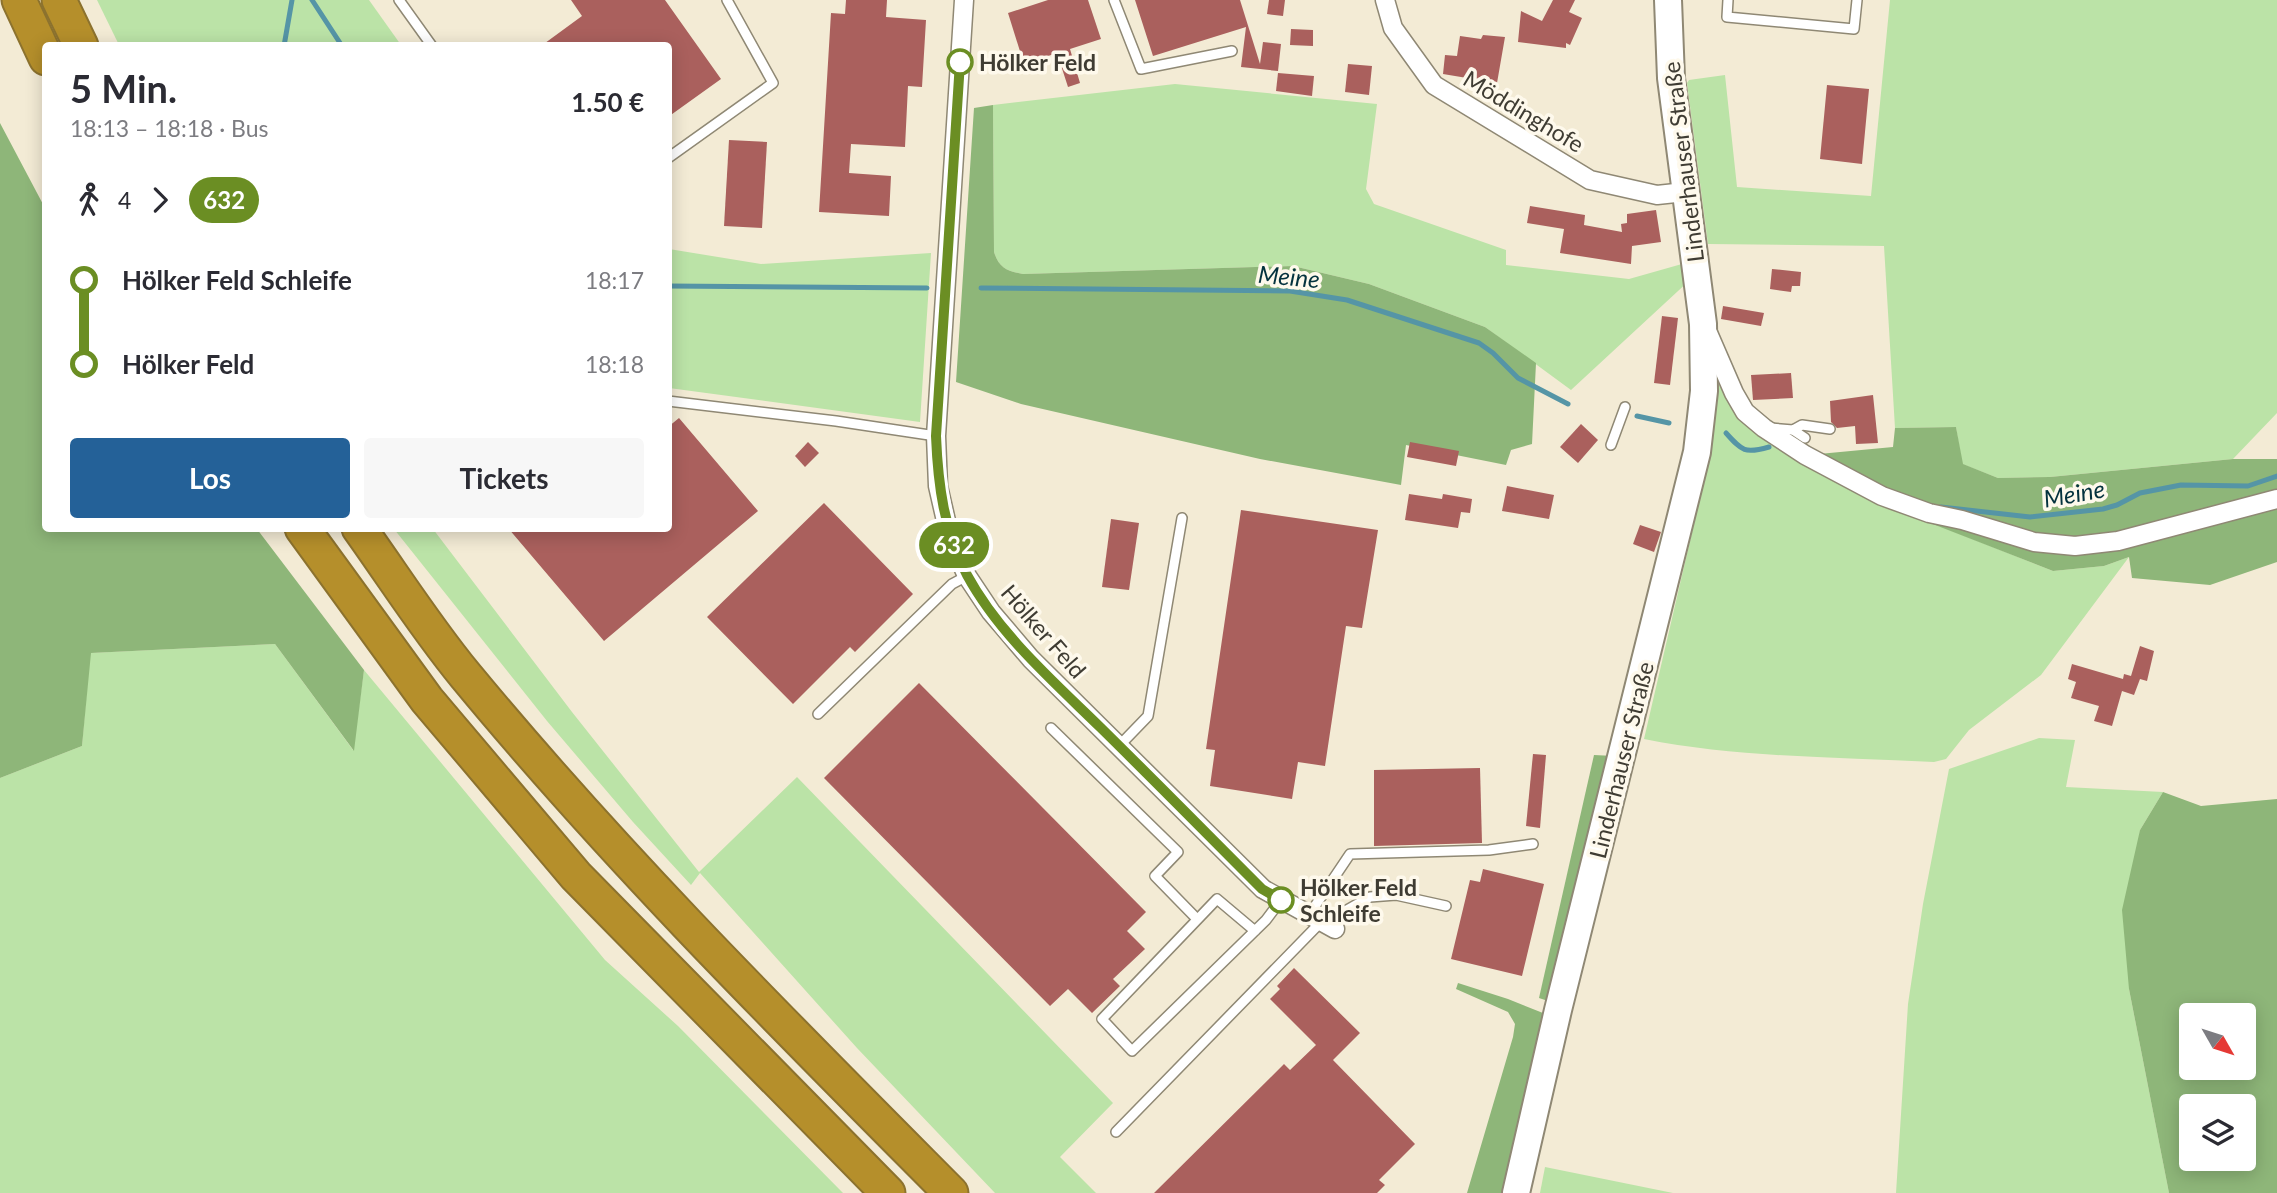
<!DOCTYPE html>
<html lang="de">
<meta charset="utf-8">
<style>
body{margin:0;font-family:Lato,sans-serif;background:#f7f7f7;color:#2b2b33;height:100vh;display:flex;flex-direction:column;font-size:26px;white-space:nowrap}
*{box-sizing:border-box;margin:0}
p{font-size:23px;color:#7c7c81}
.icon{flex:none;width:38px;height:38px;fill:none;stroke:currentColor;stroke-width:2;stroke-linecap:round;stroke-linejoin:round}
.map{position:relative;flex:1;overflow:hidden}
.side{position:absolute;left:42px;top:42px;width:630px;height:490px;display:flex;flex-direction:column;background:#fff;border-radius:7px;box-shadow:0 4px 18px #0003}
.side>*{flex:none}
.badge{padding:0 14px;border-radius:23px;font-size:24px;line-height:46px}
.needle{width:46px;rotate:129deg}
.controls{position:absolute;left:2179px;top:1003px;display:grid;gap:14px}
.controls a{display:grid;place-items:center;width:77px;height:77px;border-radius:7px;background:#fff;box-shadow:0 4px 18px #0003;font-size:35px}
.map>.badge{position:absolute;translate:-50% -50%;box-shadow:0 0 0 4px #fff}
.legs{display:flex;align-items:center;gap:10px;height:77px;padding:0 28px;font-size:23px}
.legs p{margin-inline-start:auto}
.overview{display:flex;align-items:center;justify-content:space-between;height:119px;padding:0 28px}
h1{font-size:38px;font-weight:700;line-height:52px}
.action{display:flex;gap:14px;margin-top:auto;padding:14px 28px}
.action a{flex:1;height:80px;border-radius:7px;background:#246198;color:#fff;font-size:28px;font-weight:700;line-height:80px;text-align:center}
.action a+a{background:#f7f7f7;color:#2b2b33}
ul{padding:0 28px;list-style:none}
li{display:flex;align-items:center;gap:24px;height:84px;font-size:26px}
li i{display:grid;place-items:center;width:10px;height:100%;margin:0 9px;background:currentColor}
li i::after{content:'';width:18px;height:18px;margin:-9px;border:5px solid;border-radius:50%;background:#fff}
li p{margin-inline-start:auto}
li:first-child i{background:linear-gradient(#0000 50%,currentColor 0)}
li:last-child i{background:linear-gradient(currentColor 50%,#0000 0)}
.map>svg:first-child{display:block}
</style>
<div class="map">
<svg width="2277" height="1193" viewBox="0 0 2277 1193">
<rect width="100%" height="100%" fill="#f3ebd5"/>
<g fill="#bbe3a7">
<path d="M97 0H369L401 45H119Z"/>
<path d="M1890 0H2277V413L2233 459 2050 477 1998 478 1962 464 1956 427 1895 428 1884 246 1708 244 1687 83 1689 80 1725 75 1737 187 1871 196Z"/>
<path d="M1175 84 1377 104 1366 189 1374 204 1506 250V265L1629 279 1689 262 1691 279 1571 390 1485 327 1369 284 1293 266 1023 274C1007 271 999 268 994 252L993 105Z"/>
<path d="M669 249 761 264 931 253 920 422 669 388Z"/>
<path d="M1713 354 1725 392 1796 459 1857 493 2053 571 2104 566 2129 557 2041 675 1969 730 1946 759 1934 762C1838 757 1739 758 1644 739L1696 515 1706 449Z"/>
<path d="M394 529H433L572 712 699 872 797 777 1113 1103 1060 1157 1096 1193H995L857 1048 700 873 691 885 633 822 547 721Z"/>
<path d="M275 644 353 750 364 670 605 960 678 1026 843 1193H0V778L82 746 90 653Z"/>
<path d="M2039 738 2075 740 2066 787 2163 792 2140 830 2129 989 2169 1193H1896L1908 1004 1923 904 1949 769Z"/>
<path d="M1545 1167 1673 1193H1540Z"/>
</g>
<g fill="#8eb679" fill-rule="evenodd">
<path d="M993 105 994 252C999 268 1007 271 1023 274L1293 266 1369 284 1485 327 1536 363 1532 444 1511 450 1506 465 1406 445 1401 485 1260 459 1021 404 956 382 974 108Z"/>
<path d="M0 123 45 208 46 528 257 529 364 670 354 751 275 644 91 653 82 746 0 778Z"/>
<path d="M1956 427 1963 464 1998 478 2050 477 2233 459H2277V562L2210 585 2132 578 2129 557 2104 566 2053 571 1907 514 1819 454 1893 447 1895 428Z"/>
<path d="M1594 755 1614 756 1551 1002 1539 998Z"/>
<path d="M2163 792 2201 806 2277 799V1193H2169L2129 989 2122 910 2140 830ZM2191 1015H2244V1068H2191ZM2191 1106H2244V1158H2191Z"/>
<path d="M1458 983 1508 999 1548 1015 1505 1193H1467L1513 1037 1515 1024 1508 1012 1456 989Z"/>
</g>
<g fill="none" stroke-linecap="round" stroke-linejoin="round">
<g stroke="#5595a6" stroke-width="5">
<path d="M312 0 342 46"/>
<path d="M284 46 292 0"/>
<path d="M668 286 927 288"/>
<path d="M981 288 1290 291 1347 300 1479 343 1493 353 1518 378 1568 404"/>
<path d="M1637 416 1669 423"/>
<path d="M1726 433C1742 451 1745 454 1769 447"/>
<path d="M1941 507 2030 517 2103 509 2117 505 2140 493 2181 485 2248 486 2277 476"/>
</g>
</g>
<g fill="#aa605d">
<path d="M571 0H665L721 79 668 117V46H541L582 16Z"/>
<path d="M846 0H887L886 17 926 20 922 87 908 86 905 147 851 144 849 173 891 176 889 216 819 212 831 13 845 14Z"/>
<path d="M1048 0H1088L1101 39 1070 49 1080 83 1068 87 1057 53 1024 64 1008 13Z"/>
<path d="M1135 0H1240L1260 64 1263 42 1281 44 1278 71 1241 67 1246 27 1153 56Z"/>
<path d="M1269 0H1285L1283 16 1267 14Z"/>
<path d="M1553 0H1575L1569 12 1582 18 1570 45 1566 43V48L1518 42 1521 11 1542 21Z"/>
<path d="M1291 29 1313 30V46L1290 45Z"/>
<path d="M1483 35 1505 37 1497 83 1443 74 1445 55 1457 56 1460 36 1481 39Z"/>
<path d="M1348 64 1372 66 1369 95 1345 92Z"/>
<path d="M1278 73 1314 76 1312 96 1276 91Z"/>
<path d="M1827 85 1869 89 1862 164 1820 159Z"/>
<path d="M729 140 767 142 762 228 724 226Z"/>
<path d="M1530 206 1585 215 1584 225 1622 232 1621 224 1627 223V214L1656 210 1661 242 1632 246 1631 264 1560 253 1564 229 1527 223Z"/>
<path d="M1772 269 1801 272 1800 286H1792L1791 292 1770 289Z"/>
<path d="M1723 306 1764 313 1761 326 1721 319Z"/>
<path d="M1662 316 1678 318 1670 385 1654 383Z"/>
<path d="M1791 373 1793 398 1753 400 1751 375Z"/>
<path d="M1873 395 1878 443 1856 444 1855 426 1837 428 1831 422 1830 401Z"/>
<path d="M679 418 758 511 604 641 508 528H668V427Z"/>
<path d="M1581 424 1598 440 1578 463 1560 447Z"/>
<path d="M808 442 819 453 805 467 795 456Z"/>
<path d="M1410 442 1459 451 1456 466 1407 457Z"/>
<path d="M1507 486 1554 495 1549 519 1502 511Z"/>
<path d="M1409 494 1442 499 1443 494 1472 499 1470 513 1461 512 1458 528 1405 520Z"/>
<path d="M824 503 913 594 855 652 850 647 793 704 707 617Z"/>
<path d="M1241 510 1378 530 1362 628 1346 626 1325 766 1298 762 1292 799 1210 786 1215 750 1206 749Z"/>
<path d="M1111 519 1139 523 1129 590 1102 587Z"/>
<path d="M1640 525 1661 532 1654 552 1633 544Z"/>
<path d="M2140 646 2154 651 2147 681 2140 679 2134 695 2122 691 2112 726 2094 721 2099 706 2071 698 2076 682 2068 679 2072 664 2123 679 2124 674 2131 676Z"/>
<path d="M919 683 1146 912 1127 931 1145 949 1113 979 1120 986 1092 1013 1068 989 1050 1006 824 778Z"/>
<path d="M1533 754 1546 755 1540 828 1526 826Z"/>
<path d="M1480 768 1482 843 1374 846V770Z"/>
<path d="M1483 869 1544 884 1522 976 1451 959 1470 880 1480 882Z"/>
<path d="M1294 968 1360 1033 1333 1060 1415 1144 1379 1180 1385 1185 1377 1193H1154L1284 1064 1290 1070 1316 1045 1270 999 1280 989 1277 986Z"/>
</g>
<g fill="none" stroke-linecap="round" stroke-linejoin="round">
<defs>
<g id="service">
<path d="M399 0 432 46"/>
<path d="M1114 0 1141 69 1232 51"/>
<path d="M1728 0 1727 17 1854 29 1857 0"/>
<path d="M668 158 773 83 727 0"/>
<path d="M668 401 836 421 936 436"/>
<path d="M1770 428 1793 430 1802 425 1830 429"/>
<path d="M1793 430 1805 438"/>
<path d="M1611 445 1625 407"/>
<path d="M818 714 952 584 967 576"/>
<path d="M1051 728 1178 852 1155 876 1197 919"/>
<path d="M1119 746 1148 716 1182 518"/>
<path d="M1309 915 1350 854 1489 850 1533 844"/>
<path d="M1324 923 1370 897 1396 895 1446 906"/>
<path d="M1255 931 1217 899 1102 1019 1132 1051 1266 920 1281 900"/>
<path d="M1116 1132 1321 922"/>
</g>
<g id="minor">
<path d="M964 0 936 436 938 486 949 534 967 576 991 612 1031 659 1263 889 1335 929"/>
<path d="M1385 0 1393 28 1434 85 1590 180 1657 195 1685 192"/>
<path d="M1708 333 1734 393 1745 412 1764 428 1805 455 1882 496 1929 513 1962 520 2034 542 2075 546 2118 541 2277 499"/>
</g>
<path id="secondary" d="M1516 1193 1558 1010 1697 452 1704 391 1703 324 1671 78 1668 0"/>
<g id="motorway">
<path d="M19 0 46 58"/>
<path d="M59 0 81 46"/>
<path d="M302 528 427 700 576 876 888 1193"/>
<path d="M359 528C394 577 427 629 465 675 616 858 784 1025 951 1193"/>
</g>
</defs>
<use href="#service" stroke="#8f8874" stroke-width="12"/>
<use href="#minor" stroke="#8f8874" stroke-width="21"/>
<use href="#secondary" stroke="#8f8874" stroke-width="30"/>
<use href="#motorway" stroke="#8c722e" stroke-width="37"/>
<use href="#service" stroke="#fff" stroke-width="9"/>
<use href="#minor" stroke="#fff" stroke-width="18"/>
<use href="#secondary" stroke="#fff" stroke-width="26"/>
<use href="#motorway" stroke="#b58f2b" stroke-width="33"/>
</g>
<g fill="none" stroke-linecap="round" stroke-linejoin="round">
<defs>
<path id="line-1" d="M960 62 936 436C938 485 944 531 967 575 999 634 1053 681 1100 727 1155 781 1208 835 1262 889L1281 900"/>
</defs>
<use href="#line-1" stroke="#fff" stroke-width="16"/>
<use href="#line-1" stroke="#6b8e23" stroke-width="10"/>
</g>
<g fill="#fff" stroke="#6b8e23" stroke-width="3.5">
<circle cx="960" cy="62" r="12"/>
<circle cx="1281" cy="900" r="12"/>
</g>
<g text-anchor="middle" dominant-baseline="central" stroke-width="7" stroke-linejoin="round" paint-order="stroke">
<g font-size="23" font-weight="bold" fill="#3f3c33" stroke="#fef9ec" text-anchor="start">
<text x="979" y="62">Hölker Feld</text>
<text x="1300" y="887">Hölker Feld<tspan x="1300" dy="26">Schleife</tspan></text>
</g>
<g font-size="23" fill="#3f3c33" stroke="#fef9ec">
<text transform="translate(1524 111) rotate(31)">Möddinghofe</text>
<text transform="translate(1683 162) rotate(-97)">Linderhauser Straße</text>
<text transform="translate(1044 631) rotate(49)">Hölker Feld</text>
<text transform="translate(1621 760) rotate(-76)">Linderhauser Straße</text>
</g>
<g font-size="24" font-style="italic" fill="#04323e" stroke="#fef9ec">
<text transform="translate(1289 276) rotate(5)">Meine</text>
<text transform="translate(2074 493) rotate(-10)">Meine</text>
</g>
</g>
</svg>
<div class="controls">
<a><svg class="needle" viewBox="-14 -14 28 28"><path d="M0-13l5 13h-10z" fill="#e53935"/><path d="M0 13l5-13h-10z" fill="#7c7c81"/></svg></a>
<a><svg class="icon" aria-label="layers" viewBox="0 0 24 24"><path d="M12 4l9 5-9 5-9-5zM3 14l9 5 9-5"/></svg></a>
</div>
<b class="badge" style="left:954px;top:545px;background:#6b8e23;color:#fff">632</b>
<section class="side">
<div class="overview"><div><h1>5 Min.</h1><p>18:13 – 18:18 · Bus</p></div><b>1.50 €</b></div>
<div class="legs"><svg class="icon" aria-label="walk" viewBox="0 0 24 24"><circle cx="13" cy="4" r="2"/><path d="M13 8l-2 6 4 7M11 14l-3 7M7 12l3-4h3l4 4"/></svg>4<svg class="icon" aria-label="forward" viewBox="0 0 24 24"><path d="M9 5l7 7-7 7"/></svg><b class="badge" style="background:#6b8e23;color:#fff">632</b></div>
<ul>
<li><i style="color:#6b8e23"></i><b>Hölker Feld Schleife</b><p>18:17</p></li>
<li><i style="color:#6b8e23"></i><b>Hölker Feld</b><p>18:18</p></li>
</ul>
<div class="action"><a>Los</a><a>Tickets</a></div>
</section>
</div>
